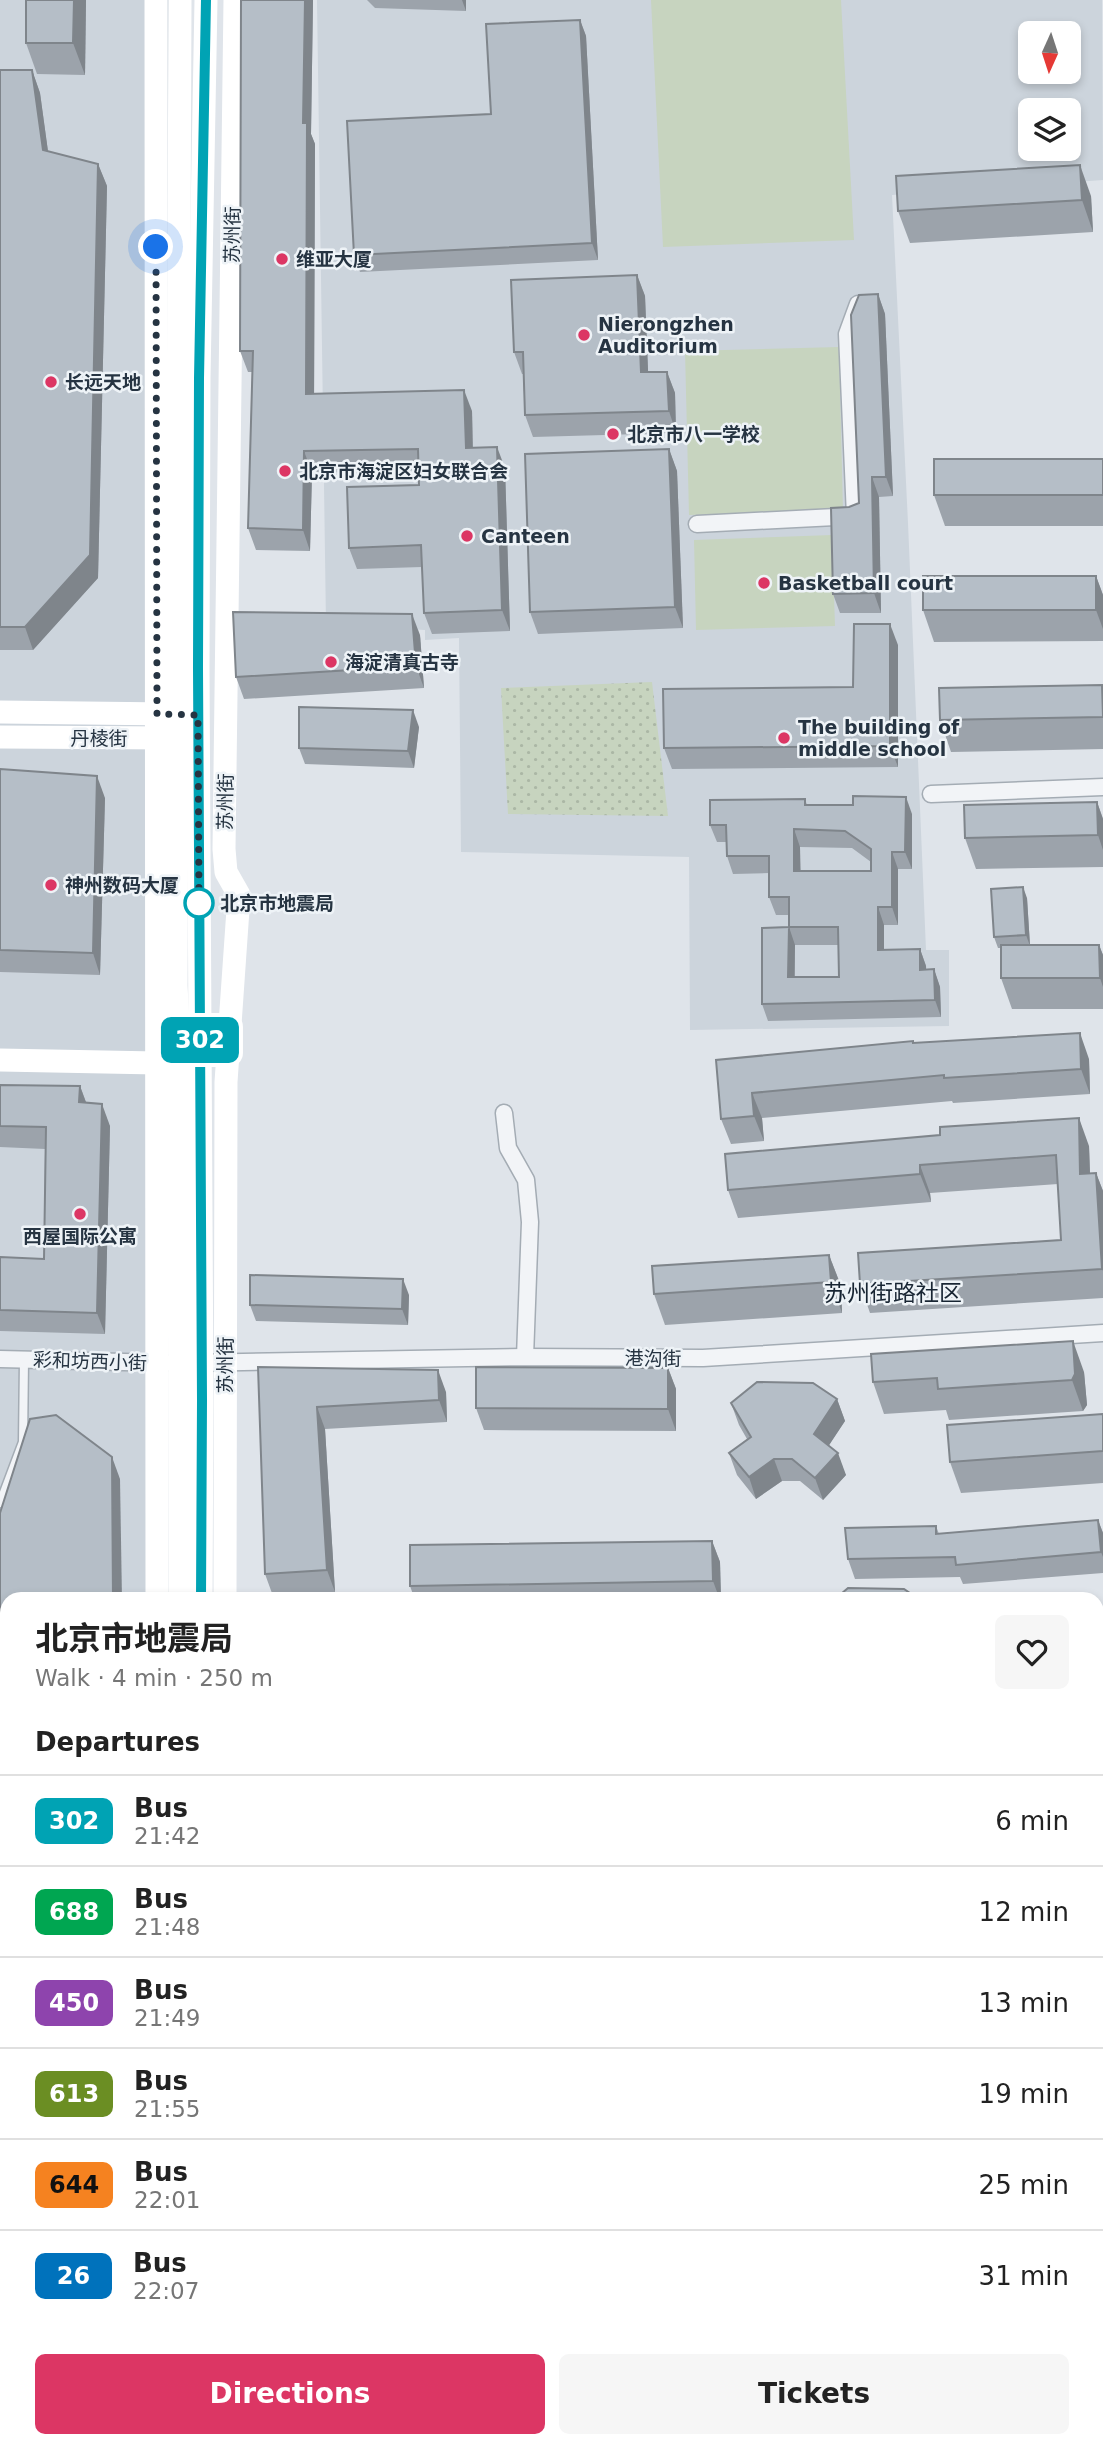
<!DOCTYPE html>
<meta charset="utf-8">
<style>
body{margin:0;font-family:"DejaVu Sans","Noto Sans SC",sans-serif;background:#f6f6f6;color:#222;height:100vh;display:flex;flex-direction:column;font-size:26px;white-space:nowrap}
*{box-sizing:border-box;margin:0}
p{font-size:23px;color:#767676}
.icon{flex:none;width:38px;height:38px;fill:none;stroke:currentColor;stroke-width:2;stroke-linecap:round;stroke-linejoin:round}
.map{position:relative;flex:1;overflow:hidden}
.panel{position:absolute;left:0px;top:1592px;width:1104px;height:856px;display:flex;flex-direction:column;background:#fff;border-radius:21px 21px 0 0;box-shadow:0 4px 10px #0003}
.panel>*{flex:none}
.badge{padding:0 14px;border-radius:10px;font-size:24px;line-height:46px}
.needle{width:46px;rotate:183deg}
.controls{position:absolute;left:1018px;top:21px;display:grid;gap:14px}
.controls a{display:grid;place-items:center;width:63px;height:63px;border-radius:10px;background:#fff;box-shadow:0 4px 10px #0003;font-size:35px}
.you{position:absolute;width:35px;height:35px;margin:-18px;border:5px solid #fff;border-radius:50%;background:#1a73e8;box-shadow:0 0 0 10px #1a73e833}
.map>.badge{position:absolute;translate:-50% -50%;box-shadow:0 0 0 4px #fff}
h2{padding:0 35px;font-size:26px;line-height:63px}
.round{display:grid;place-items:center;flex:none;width:74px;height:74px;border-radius:10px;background:#f6f6f6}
.summary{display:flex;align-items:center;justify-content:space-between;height:119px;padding:0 35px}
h1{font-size:33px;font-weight:700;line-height:52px}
.action{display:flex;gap:14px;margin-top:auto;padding:14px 35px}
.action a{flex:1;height:80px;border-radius:10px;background:#dc3664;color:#fff;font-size:28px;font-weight:700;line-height:80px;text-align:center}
.action a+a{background:#f6f6f6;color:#222}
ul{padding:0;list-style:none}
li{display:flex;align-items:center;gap:21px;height:91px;padding:0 35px;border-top:2px solid #e0e0e0}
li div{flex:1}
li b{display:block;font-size:26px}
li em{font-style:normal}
li .badge{min-width:77px;font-weight:700;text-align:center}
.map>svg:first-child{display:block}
</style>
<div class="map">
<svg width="1103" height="2447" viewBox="0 0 1103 2447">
<defs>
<pattern id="grass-dots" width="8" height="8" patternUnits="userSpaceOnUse" patternTransform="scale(1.75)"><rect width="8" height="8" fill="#c7d4bf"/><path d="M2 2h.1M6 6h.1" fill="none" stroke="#abb7a5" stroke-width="1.8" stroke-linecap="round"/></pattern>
</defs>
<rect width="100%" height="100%" fill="#dfe4ea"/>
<g fill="#ccd4dc" fill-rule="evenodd">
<path d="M0 0H180L179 1599 7 1600V2441H190V2447H0Z"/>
<path d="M317 0H1102L1103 180 892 195 908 523 926 950H949V1026L690 1030 689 857 461 852 459 638 425 640V630L326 624ZM1031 33H1069V72H1031ZM1031 110H1069V149H1031Z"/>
</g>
<path fill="url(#grass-dots)" d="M652 682 668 816 508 814 501 688Z"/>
<g fill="#c7d4bf">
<path d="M651 0H841L854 240 663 247Z"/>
<path d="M839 347 843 511 689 515 685 351Z"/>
<path d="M832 535 835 626 696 630 694 540Z"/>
</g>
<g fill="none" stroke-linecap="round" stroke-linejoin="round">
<defs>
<path id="lane" d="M0 1503 23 1442 24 1360"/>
<g id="street">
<path d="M697 524 855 516 847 334 858 304"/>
<path d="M931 794 1103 787"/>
<path d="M504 1113 508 1148 526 1180 530 1222 525 1357"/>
<path d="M0 1359 165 1363"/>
<path d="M191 1363 525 1357 703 1358 1103 1333"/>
<path d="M1097 1975 1103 1966"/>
<path d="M819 2441 828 2447"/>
</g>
</defs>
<use href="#lane" stroke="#a4acb4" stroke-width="11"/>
<use href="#street" stroke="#a4acb4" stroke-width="19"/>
<use href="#lane" stroke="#f2f4f7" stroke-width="8"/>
<use href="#street" stroke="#f2f4f7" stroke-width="16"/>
<g stroke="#fff" stroke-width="23">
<path d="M156 0 157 1600"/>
<path d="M180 0 176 986 179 1039 180 1600"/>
<path d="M0 712 170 714"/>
<path d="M0 737 172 738"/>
<path d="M0 1060 157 1063"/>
<path d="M201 1600 202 1400 198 668 199 378 206 0"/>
<path d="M225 1600 226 1082 239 895 226 872 224 849 235 0"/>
<path d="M0 1748H7"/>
<path d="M0 1776H7"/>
<path d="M190 2441V2447"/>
<path d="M220 2441V2447"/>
<path d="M237 2441V2447"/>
<path d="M157 2447V2441"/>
<path d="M1100 2447H1103"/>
</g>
</g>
<g fill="#9ca3ab" fill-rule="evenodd">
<path d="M26 0H86L85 75 37 74 26 43Z"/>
<path d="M241 0H313L311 134 315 144 314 394 472 411 473 447 505 468 510 631 432 634 424 613 422 567 357 569 349 548 419 485 418 470 312 473 310 551 256 550 248 528 252 372H248L240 351Z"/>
<path d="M367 0H466V11L375 8Z"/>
<path d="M580 20 586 36 598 260 360 272 354 255 491 114Z"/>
<path d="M0 70H32L40 93 48 152 98 164 107 186 98 578 33 650H0Z"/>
<path d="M1091 196 1093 232 910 243 898 211Z"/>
<path d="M637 275 645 296 648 372H667L675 393 676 433 533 437 525 415 523 374H522L514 352Z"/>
<path d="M878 294 885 314 893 496 879 497 881 613H840L833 594 849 507 859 503Z"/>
<path d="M669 449 677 471 683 628 538 634 530 612Z"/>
<path d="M1103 459V526H945L934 495Z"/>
<path d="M1096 576 1103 595V641L934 642 923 610Z"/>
<path d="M420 635 424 688 244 699 236 677Z"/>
<path d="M898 645V767L672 769 664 748 853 687Z"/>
<path d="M1102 685 1103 688V749L951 752 940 720Z"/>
<path d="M419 727 414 768 305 764 299 748Z"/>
<path d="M0 769 105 798 100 975 0 972Z"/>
<path d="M805 799 807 805 912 814V869H898V925H884V949H920L926 966V970L934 969 940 987 941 1017 768 1021 762 1004 789 927V915H776L769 897V873L733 874 727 856V842H717L710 825ZM800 847 852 848 871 862V871H800ZM795 945H839V977H795Z"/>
<path d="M1097 802 1103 819V867L976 869 965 838Z"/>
<path d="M1027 898 1030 945H1099L1103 955V1009H1012L1001 978V948H998L994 937Z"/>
<path d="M914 1043 1089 1059 1090 1094 953 1103 952 1101 762 1118 764 1141 731 1144 721 1119 716 1060Z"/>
<path d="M0 1085 80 1086 86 1102 110 1126 105 1334 0 1331V1257L44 1259 45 1149 0 1147Z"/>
<path d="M1089 1146 1090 1173H1096L1103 1191V1298L870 1313 860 1284 1061 1240 1058 1184 930 1193 931 1202 738 1218 728 1190 725 1154Z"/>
<path d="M829 1255 841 1286 842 1313 665 1325 654 1294Z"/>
<path d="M409 1295 408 1325 256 1321 250 1305Z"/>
<path d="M871 1354 1084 1372 1087 1405 1083 1411 949 1420 946 1410 884 1414 873 1382Z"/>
<path d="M258 1367 446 1392 447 1422 325 1429 335 1592 273 1596 265 1574Z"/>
<path d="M668 1368 676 1389V1431L484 1430 476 1408Z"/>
<path d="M837 1399 845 1421 828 1446 846 1475 823 1500 800 1481H782L756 1499 737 1475 729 1453 747 1439 739 1425 731 1403Z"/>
<path d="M1103 1414V1483L961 1493 950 1462Z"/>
<path d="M120 1479 7 1600V1705H0V1513Z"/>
<path d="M1098 1520 1103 1533V1573L963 1584 960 1577 855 1579 848 1559 936 1526 939 1534Z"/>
<path d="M712 1541 720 1562 721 1600H415L410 1586Z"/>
<rect x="1097" y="1629" width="6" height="44"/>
<path d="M0 1954 7 1997V2365L2 2366 0 2360Z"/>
<path d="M1103 2290V2346L1097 2334V2292Z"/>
</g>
<g fill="#7f858b">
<path d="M74 0H86L85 75 73 43Z"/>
<path d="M305 0H313L311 134 315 144 314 415 306 394 303 123Z"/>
<path d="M462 0H466V11Z"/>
<path d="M580 20 586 36 598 260 592 243Z"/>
<path d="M32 70 40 93 51 173 43 150Z"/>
<path d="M98 164 107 186 98 578 33 650 25 627Z"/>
<path d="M1080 165 1091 196 1093 232 1082 200Z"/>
<path d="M637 275 645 296 649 394 641 372Z"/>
<path d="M878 294 885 314 893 496 886 477Z"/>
<path d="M667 372 675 393 676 433 669 411Z"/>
<path d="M464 390 472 411 473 469 466 448Z"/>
<path d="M497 447 505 468 510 631 502 610Z"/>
<path d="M669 449 677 471 683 628 675 607Z"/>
<path d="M304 451 312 473 310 551 303 530Z"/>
<path d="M872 477 879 497 881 613 874 593Z"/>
<path d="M1096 576 1103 595V629L1096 610Z"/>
<path d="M412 614 420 635 424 688 416 666Z"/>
<path d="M890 624 898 645V767L890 746Z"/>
<path d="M413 710 419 727 414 768 408 751Z"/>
<path d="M97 776 105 798 100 975 93 953Z"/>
<path d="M906 797 912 814V869L905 852Z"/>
<path d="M1097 802 1103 819V850L1098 835Z"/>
<path d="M794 829 800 847 801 888 794 871Z"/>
<path d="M892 852 898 869V925L892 907Z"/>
<path d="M1023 887 1027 898 1030 946 1026 935Z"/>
<path d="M878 907 884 925V967L878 950Z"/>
<path d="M789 927 795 945 794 995 788 977Z"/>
<path d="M1099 945 1103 955V987L1100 978Z"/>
<path d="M920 949 926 966 927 987 920 970Z"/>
<path d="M934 969 940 987 941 1017 935 1000Z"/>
<path d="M1080 1033 1089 1059 1090 1094 1081 1069Z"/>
<path d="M80 1086 88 1108 79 1102Z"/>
<path d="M752 1093 762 1118 764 1141 754 1116Z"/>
<path d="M102 1104 110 1126 105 1334 97 1313Z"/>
<path d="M1079 1118 1089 1146 1091 1202 1080 1174Z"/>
<path d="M920 1165 930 1193 931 1202 920 1174Z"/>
<path d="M1096 1173 1103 1191V1271L1102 1269Z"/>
<path d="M829 1255 841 1286 842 1313 831 1282Z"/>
<path d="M403 1279 409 1295 408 1325 402 1309Z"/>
<path d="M1073 1341 1084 1372 1087 1405 1083 1411 1072 1380Z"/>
<path d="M668 1368 676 1389V1431L668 1409Z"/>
<path d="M438 1370 446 1392 447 1422 439 1400Z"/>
<path d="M837 1399 845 1421 822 1456 814 1434Z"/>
<path d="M317 1407 325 1429 335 1592 327 1570Z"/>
<path d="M838 1453 846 1475 823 1500 815 1478Z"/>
<path d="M112 1457 120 1479 122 1600H113Z"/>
<path d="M774 1459 782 1481 756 1499 749 1477Z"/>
<path d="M1098 1520 1103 1533V1557L1101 1552Z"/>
<path d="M712 1541 720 1562 721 1600H720L713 1581Z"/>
<path d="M0 1954 7 1997V2025L0 1981Z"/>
</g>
<g fill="#b5bec7" stroke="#7f858b" stroke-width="2" fill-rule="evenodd">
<path d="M26 0H74L73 43H26Z"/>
<path d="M241 0H305L303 123H307L306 394 464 390 466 448 497 447 502 610 424 613 421 545 349 548 347 487 419 485 418 449 304 451 303 530 248 528 253 351H240Z"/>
<path d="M580 20 592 243 354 255 347 121 491 114 486 24Z"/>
<path d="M0 70H32L43 150 98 164 90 555 25 627H0Z"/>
<path d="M1080 165 1082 200 898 211 896 176Z"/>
<path d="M637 275 641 372H667L669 411 525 415 523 352H514L511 280Z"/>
<path d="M878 294 886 477H872L874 593 833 594 831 508 849 507 859 503 851 315 859 295Z"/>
<path d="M669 449 675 607 530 612 525 454Z"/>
<rect x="934" y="459" width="169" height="36"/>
<rect x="923" y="576" width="173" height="34"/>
<path d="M233 612 412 614 416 666 236 677Z"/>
<path d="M854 624H890V746L664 748 663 689 853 687Z"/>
<path d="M1102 685 1103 717 940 720 939 688Z"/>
<path d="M299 707 413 710 408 751 299 748Z"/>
<path d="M0 769 97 776 93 953 0 950Z"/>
<path d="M853 796 906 797 905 852H892V907H878V950L920 949V970L934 969 935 1000 762 1004V928L789 927V897H769V856H727L726 825H710V800L805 799V805H853ZM794 829 845 831 871 849V871H794ZM789 927H838L839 977H788Z"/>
<path d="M1097 802 1098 835 965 838 964 805Z"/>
<path d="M1023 887 1026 935 994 937 991 889Z"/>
<path d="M1001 945H1099L1100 978H1001Z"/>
<path d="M1080 1033 1081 1069 944 1078V1075L752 1093 754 1116 721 1119 716 1060 913 1041V1043Z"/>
<path d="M0 1085 80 1086 79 1102 102 1104 97 1313 0 1310V1257L44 1259 46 1127 0 1126Z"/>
<path d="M1079 1118 1080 1174 1096 1173 1102 1269 860 1284 858 1253 1061 1240 1056 1155 920 1165V1174L728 1190 725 1154 940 1135V1127Z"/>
<path d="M829 1255 831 1282 654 1294 652 1266Z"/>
<path d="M250 1275 403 1279 402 1309 250 1305Z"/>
<path d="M1073 1341 1075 1374 1072 1380 938 1389 937 1378 873 1382 871 1354Z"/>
<path d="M258 1367 438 1370 439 1400 317 1407 327 1570 265 1574Z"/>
<path d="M476 1367 668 1368V1409L476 1408Z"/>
<path d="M757 1382 813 1383 837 1399 814 1434 838 1453 815 1478 792 1459H774L749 1477 729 1453 751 1437 731 1403Z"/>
<path d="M1103 1414V1451L950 1462 947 1425Z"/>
<path d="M56 1415 112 1457 113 1600H7V1684H0V1513L30 1419Z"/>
<path d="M1098 1520 1101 1552 956 1565 955 1557 848 1559 845 1528 936 1526V1534Z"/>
<path d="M712 1541 713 1581 410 1586V1545Z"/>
<path d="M848 1588 904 1589 920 1600H834Z"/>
<rect x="1097" y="1629" width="6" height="27"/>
<path d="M0 1981 7 2025V2342L0 2343Z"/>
<path d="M1103 2290V2332L1100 2334 1097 2330V2292Z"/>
<path d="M7 2425V2441H95L96 2447H8L3 2426Z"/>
<path d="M297 2441H312L313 2446 298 2447Z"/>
</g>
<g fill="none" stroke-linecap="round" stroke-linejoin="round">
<defs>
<path id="line" d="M201 1600 202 1400 198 668 199 378 206 0"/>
</defs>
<use href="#line" stroke="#fff" stroke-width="16"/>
<use href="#line" stroke="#00a3b4" stroke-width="10"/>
<path stroke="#263442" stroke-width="7" stroke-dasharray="0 12.6" d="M156 247 157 714 198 715 199 903"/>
</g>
<g fill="#dc3664" stroke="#eef3f7" stroke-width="2.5">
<circle cx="282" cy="259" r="7"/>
<circle cx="584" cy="335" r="7"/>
<circle cx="51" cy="382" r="7"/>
<circle cx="613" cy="434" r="7"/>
<circle cx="285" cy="471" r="7"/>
<circle cx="467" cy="536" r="7"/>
<circle cx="764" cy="583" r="7"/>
<circle cx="331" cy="662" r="7"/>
<circle cx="784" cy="738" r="7"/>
<circle cx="51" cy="885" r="7"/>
<circle cx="80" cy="1214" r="7"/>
</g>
<circle fill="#fff" stroke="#00a3b4" stroke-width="3.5" cx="199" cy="903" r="14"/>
<g text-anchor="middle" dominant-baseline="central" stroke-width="5" stroke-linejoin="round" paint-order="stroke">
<g font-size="19" fill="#263442" stroke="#eef3f7">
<text transform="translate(232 235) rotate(-89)">苏州街</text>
<text x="99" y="738">丹棱街</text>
<text transform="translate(225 802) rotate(-89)">苏州街</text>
<text x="653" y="1358">港沟街</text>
<text transform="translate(90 1361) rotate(2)">彩和坊西小街</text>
<text transform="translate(225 1365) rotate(-90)">苏州街</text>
</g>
<g font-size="19" font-weight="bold" fill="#263442" stroke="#eef3f7" text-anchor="start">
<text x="296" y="259">维亚大厦</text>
<text x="598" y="324">Nierongzhen<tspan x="598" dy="22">Auditorium</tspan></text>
<text x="65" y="382">长远天地</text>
<text x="627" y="434">北京市八一学校</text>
<text x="299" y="471">北京市海淀区妇女联合会</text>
<text x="481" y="536">Canteen</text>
<text x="778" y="583">Basketball court</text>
<text x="345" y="662">海淀清真古寺</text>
<text x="798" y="727">The building of<tspan x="798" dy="22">middle school</tspan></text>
<text x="65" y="885">神州数码大厦</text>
<text x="80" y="1236" text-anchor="middle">西屋国际公寓</text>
</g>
<g font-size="19" font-weight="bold" fill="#263442" stroke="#eef3f7" text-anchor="start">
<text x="220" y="903">北京市地震局</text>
</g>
<g font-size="23" fill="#182533" stroke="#eef3f7">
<text x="893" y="1293">苏州街路社区</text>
</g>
</g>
</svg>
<div class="controls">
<a><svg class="needle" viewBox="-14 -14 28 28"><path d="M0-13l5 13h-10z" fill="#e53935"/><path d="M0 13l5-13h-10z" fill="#767676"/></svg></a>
<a><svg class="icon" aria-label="layers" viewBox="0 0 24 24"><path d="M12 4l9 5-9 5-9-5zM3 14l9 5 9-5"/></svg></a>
</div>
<div class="you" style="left:156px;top:247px"></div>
<b class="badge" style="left:200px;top:1040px;background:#00a3b4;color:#fff">302</b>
<section class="panel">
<div class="summary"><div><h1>北京市地震局</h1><p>Walk · 4 min · 250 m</p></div><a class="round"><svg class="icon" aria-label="heart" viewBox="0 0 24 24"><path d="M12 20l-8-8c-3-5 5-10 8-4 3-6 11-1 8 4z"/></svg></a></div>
<h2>Departures</h2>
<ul>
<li><span class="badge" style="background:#00a3b4;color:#fff">302</span><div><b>Bus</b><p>21:42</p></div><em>6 min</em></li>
<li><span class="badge" style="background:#00a651;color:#fff">688</span><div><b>Bus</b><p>21:48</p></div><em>12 min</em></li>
<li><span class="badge" style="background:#8e44ad;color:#fff">450</span><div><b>Bus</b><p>21:49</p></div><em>13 min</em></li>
<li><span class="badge" style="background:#6b8e23;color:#fff">613</span><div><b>Bus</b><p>21:55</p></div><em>19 min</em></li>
<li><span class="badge" style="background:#f58220;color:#111">644</span><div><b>Bus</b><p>22:01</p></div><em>25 min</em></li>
<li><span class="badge" style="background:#0072bc;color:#fff">26</span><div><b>Bus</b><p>22:07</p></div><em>31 min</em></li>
</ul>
<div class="action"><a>Directions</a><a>Tickets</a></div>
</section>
</div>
